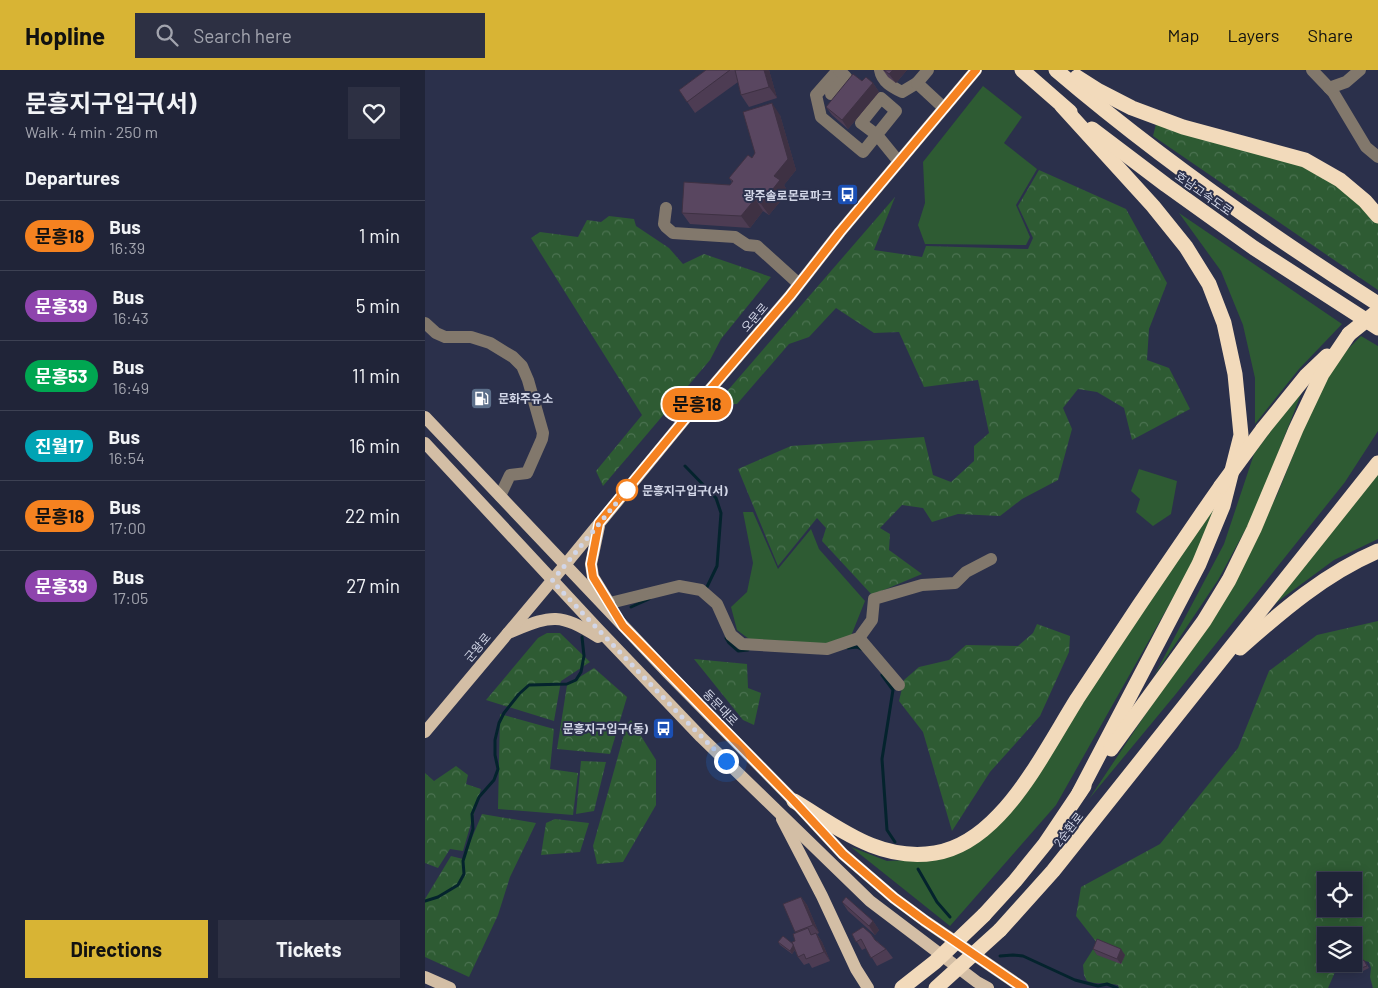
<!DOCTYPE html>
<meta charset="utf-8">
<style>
body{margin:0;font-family:Barlow,"Noto Sans KR",sans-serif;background:#2d3043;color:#f1f3f6;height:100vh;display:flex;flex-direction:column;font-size:19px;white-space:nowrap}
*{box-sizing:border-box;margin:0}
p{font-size:16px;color:#a2a4ae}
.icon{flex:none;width:28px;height:28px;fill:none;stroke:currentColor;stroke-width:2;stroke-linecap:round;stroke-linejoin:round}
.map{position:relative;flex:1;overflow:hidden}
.sheet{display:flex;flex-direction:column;background:#202438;width:425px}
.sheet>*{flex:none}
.badge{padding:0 10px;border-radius:16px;font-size:18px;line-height:32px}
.tools{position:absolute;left:892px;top:802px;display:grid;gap:10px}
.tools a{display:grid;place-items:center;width:45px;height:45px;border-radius:0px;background:#202438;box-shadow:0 2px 12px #0003,0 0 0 1px #3d4153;font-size:25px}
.you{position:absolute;width:25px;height:25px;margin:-12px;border:4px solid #fff;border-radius:50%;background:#1a73e8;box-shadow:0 0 0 8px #1a73e833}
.map>.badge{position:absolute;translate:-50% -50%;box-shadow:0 0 0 2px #fff}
h2{padding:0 25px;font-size:19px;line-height:45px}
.round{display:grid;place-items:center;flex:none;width:52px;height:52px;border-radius:0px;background:#2d3043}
.summary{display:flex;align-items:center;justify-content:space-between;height:85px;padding:0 25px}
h1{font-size:24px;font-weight:700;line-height:38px}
.button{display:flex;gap:10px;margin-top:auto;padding:10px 25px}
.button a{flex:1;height:58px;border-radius:0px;background:#d8b434;color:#111;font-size:20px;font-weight:700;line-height:58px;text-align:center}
.button a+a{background:#2d3043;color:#f1f3f6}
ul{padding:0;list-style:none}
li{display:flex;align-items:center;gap:15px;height:70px;padding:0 25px;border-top:1px solid #3d4153}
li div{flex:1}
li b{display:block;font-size:19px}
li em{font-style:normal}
li .badge{min-width:55px;font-weight:700;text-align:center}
header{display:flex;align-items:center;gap:30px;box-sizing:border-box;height:70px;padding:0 25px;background:#d8b434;color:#111}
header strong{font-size:24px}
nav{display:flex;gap:28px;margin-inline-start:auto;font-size:18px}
.search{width:350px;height:45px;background:#2d3043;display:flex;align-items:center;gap:12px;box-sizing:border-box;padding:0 18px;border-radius:0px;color:#a2a4ae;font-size:19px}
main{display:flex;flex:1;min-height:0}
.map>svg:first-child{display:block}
</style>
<header>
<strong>Hopline</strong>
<div class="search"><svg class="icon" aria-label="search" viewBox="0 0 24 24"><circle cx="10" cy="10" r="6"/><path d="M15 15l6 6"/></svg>Search here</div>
<nav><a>Map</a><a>Layers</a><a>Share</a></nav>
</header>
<main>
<section class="sheet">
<div class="summary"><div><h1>문흥지구입구(서)</h1><p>Walk · 4 min · 250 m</p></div><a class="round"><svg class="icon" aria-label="heart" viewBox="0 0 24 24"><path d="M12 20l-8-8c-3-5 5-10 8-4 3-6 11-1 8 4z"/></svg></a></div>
<h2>Departures</h2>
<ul>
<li><span class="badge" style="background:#f58220;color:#111">문흥18</span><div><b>Bus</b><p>16:39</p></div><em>1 min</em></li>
<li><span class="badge" style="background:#8e44ad;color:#fff">문흥39</span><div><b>Bus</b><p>16:43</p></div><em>5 min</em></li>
<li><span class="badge" style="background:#00a651;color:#fff">문흥53</span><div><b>Bus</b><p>16:49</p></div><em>11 min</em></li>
<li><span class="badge" style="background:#00a3b4;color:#fff">진월17</span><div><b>Bus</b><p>16:54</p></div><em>16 min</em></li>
<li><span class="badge" style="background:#f58220;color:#111">문흥18</span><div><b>Bus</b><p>17:00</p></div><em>22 min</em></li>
<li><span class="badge" style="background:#8e44ad;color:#fff">문흥39</span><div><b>Bus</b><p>17:05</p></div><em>27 min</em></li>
</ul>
<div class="button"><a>Directions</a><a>Tickets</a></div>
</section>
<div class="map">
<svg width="953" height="918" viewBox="0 0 953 918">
<defs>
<pattern id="forest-crowns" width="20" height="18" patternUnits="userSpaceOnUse" patternTransform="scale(1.25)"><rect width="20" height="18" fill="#2e5b33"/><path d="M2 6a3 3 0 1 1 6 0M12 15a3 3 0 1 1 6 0" fill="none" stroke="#4b7251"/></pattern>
</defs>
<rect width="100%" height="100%" fill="#2b304b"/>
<g fill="#2e5b33">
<path d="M558 16 597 47 579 73 612 99 591 135 605 167 601 175 500 174 493 155 500 133 498 92Z"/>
<path d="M754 143 917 254 874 299 830 354V308L818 255 796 201Z"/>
<path d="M936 266 953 276V361L920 412 750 625 664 729 796 531 852 425 896 316 909 293Z"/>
<path d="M880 314 830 442 793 510 729 606 799 474 829 384Z"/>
<path d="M714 399 752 411 746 444 728 456 711 442 715 429 706 421Z"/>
<path d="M953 400V469L909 490 844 538Z"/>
<path d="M793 430 779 473 631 735 525 856 426 777 462 791 510 789 557 765Z"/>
<path d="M318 442H328L353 499 386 459 394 479 440 531 426 566 403 574 324 569 312 560 306 537 322 522 328 493Z"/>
</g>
<g fill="url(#forest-crowns)" fill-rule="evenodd">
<path d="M731 54 844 82 900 106 953 148V220L728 66Z"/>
<path d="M614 100 701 139 742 213 724 259 722 290 744 298 765 339 707 370 699 338 672 322 653 319 638 338 647 359 633 410 597 429 575 446 533 444 507 452 498 438 477 435 455 458 465 464 464 480 497 504 447 525 397 471 401 458 392 448 353 496 313 399 366 376 499 367 508 405 526 412 549 391V376L564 363 553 310 499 317 474 262 449 263 411 238 384 267 364 274 312 334H291L470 127 449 180 497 187 501 176 603 179 608 168 593 136Z"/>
<path d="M184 146 209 149 211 156 244 178 258 194 279 184 346 207 296 269 285 290 178 416 171 401 217 345 106 168 115 162 153 167 162 150 176 152Z"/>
<path d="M953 551V918H948L945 907 946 898 944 892 936 890 929 891V866H901V894H918L910 902 903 918H694L693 915C682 912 673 915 662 911L659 905 658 895 672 873 651 846 656 817 735 774 813 678 844 601 892 565ZM901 811H929V839H901Z"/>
<path d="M612 554 645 566 644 582 615 646 565 702 527 761 498 662 474 631 479 610 494 597 524 590 541 575 593 576 608 563Z"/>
<path d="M122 563H135L165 592 136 611 129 651 61 630 113 568Z"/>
<path d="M269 589 322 594 323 618 336 623 329 655 318 650Z"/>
<path d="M169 598 202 627 185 684 132 679 142 615Z"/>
<path d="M75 644 129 659 125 699 153 703 148 745 73 739Z"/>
<path d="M206 650 231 690V735L198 792 172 794 168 776 202 654Z"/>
<path d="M156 691 181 692 169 741 151 744Z"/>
<path d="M31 696 43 705 41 714 56 719 38 781 25 779 13 798 0 793V703L9 711Z"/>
<path d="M57 744 111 753 85 807 73 845 44 907 0 887V829L26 786 38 789Z"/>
<path d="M130 749 164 753 155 782 116 785 121 753Z"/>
</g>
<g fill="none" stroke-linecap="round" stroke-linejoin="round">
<g stroke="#04232d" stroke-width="3">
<path d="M260 396 291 428 296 443 292 496 280 521"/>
<path d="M206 537 224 529"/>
<path d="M301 568 304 573 313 581 323 580"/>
<path d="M423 578 432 577 436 579"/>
<path d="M457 605 468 620 457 689 462 760 470 772"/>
<path d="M493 799 512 832 525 847"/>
<path d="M0 831 13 827 33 815 39 804 38 791 48 759 47 744 54 727 69 710 73 699 70 685V670L74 653 79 643 94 624 104 615 142 614 151 610 156 602 159 586 157 567"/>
<path d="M575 886 588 885 598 886 650 910 673 916 682 914 692 918"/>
</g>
<g stroke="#82786c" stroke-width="12">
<path d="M413 0 391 25 396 47 438 82 471 41 456 28 436 53 452 65 474 92"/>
<path d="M455 0C457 12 467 17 477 22L492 13 519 38"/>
<path d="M887 0 908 22 941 77 953 87"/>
<path d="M492 13 503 0"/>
<path d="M904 18 921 12 935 0"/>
<path d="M406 24 421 7 414 0"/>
<path d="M241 138 239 154 241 157 248 163 310 167 322 175 332 176 374 214"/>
<path d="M0 253 11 263 20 267H46L65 273 88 287 97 296 103 310 118 363 117 369 102 403 85 405 75 426"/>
<path d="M185 533 254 516 276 520 292 534 306 565 317 574 402 579 434 568 447 550 449 529 497 515 530 513 541 502 566 489"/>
<path d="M434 568 474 615"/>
</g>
<g stroke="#d3bea5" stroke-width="12">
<path d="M0 347 243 603 369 731 418 784 469 828 500 851 598 918"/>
<path d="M0 373 172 558 276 667 445 831 552 912 563 918"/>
<path d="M174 456 166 494 168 507 184 533"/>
<path d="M83 563C126 546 132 541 173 567"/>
<path d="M0 662 140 495 264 344 365 226 415 162 551 0"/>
<path d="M357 749 397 826 431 899 443 918"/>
<path d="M0 907 25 918"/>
</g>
<g stroke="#f2dabb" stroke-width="15">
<path d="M597 0 645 42"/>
<path d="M631 0C733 87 840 162 953 234"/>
<path d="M652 7 674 21 707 38 758 57 880 90 915 110 940 131 953 146"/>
<path d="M637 36 728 136 761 177 784 214 799 253 810 304 816 365 798 436 774 494 654 723"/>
<path d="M667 59 741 115 829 178 953 258"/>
<path d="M838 359 881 306 902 286"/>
<path d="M815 578C857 541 901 503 953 481"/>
<path d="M686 679 779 551 804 510 829 459 871 359 897 304 924 264"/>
<path d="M369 731C414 758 454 792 510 783 535 779 557 763 574 745 604 714 629 666 652 629 699 557 747 486 796 416"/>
<path d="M559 845 590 811 620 774 659 716"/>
<path d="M575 860 628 801 953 393"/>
</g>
<g stroke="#f2dabb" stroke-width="15">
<path d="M924 264 953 241"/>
<path d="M796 416 838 359"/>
<path d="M477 918 510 892 559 845"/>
<path d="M511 918 575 860"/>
</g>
</g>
<g fill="#4d3c53">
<path d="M281 0H344L352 28 324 37 316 25 313 12 270 43 254 20Z"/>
<path d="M458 0H482L471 13 463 7Z"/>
<path d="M437 11 448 13 454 22 423 59 407 45 401 37Z"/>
<path d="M355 45 371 100 359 115 363 122 344 145 338 141 325 158 265 154 257 143 305 115 307 112 304 108 327 88Z"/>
<path d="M376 827 382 835 394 863 392 864 397 872 405 891 387 898 384 893 379 895 373 887 370 880 367 884 355 875 353 872 368 874 370 871 371 863 358 834Z"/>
<path d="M417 832 448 851 454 860 450 865 423 841Z"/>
<path d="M427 864 452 871 461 879 468 888 452 896 441 878 437 880Z"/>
<path d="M668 879 700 885 696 894 672 885Z"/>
<path d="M941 893 944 898 938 901 936 898Z"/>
</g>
<g fill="#3e3143">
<path d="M339 0H344L352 28 344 17Z"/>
<path d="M468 0H482L471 13 464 4Z"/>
<path d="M448 13 454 22 423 59 417 50Z"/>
<path d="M347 33 355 45 371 100 359 115 363 122 344 145 336 134 349 106Z"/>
<path d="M330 129 338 141 325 158 316 146Z"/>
<path d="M376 827 382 835 394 863 388 855Z"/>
<path d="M448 851 454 860 450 865 444 856Z"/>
<path d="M391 863 397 872 405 891 399 882Z"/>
<path d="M369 875 371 878 367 884 365 881Z"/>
<path d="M696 879 700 885 696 894 692 889Z"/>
</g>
<g fill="#594660" stroke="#3e3143">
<path d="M281 0H305L262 32 254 20Z"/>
<path d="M310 0H339L344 17 316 25Z"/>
<path d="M459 0H468L464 4Z"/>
<path d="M428 4 437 11 441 7 448 13 417 50 401 37Z"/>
<path d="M347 33 363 89 349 106 355 110 336 134 330 129 316 146 257 143 259 112 305 115 308 111 304 108 323 85 327 88 330 83 318 42Z"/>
<path d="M376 827 388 855 370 862 358 834Z"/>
<path d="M421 827 448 851 444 856 417 832Z"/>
<path d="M438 857 446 864 450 870 461 879 446 888 436 869 431 872 427 864Z"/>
<path d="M383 858 386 865 391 863 399 882 381 889 379 884 373 887 367 872 370 871 368 864Z"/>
<path d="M358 866 368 874V876L365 881 353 872Z"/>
<path d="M672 869 696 879 692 889 668 879Z"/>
<path d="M939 890 942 896 936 898 934 893Z"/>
</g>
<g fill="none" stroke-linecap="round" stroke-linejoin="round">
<defs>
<path id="line" d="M551 0 415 162 365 226 264 344 174 453 166 494 168 507 198 556 369 731 418 784 469 828 500 851 598 918"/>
</defs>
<use href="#line" stroke="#fff" stroke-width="11"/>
<use href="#line" stroke="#f58220" stroke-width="8"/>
<path stroke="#d2d6e7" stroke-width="5" stroke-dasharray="0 9" d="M202 420 127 511 254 644 301 691"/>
</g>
<defs>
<symbol id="bus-square" viewBox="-11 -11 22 22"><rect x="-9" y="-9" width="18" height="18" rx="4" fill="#1a4fb4" stroke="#2b304b"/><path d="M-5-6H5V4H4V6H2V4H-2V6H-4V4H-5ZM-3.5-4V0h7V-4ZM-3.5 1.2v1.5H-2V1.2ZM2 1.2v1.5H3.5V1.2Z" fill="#fff"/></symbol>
<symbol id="fuel-square" viewBox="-11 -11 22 22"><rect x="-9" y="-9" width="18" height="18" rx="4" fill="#5c6f8a" stroke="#2b304b"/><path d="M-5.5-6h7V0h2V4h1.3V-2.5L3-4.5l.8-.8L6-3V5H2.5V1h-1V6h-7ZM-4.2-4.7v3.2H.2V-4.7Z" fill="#fff"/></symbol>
</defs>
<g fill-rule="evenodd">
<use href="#bus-square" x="410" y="112" width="25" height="25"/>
<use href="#fuel-square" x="44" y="316" width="25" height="25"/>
<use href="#bus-square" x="226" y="646" width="25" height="25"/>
</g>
<circle fill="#fff" stroke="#f58220" stroke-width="2.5" cx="202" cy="420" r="10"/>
<g text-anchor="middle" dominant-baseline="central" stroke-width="4" stroke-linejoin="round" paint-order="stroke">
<g font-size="12" fill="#d2d6e7" stroke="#2b304b">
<text transform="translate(779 123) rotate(35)">호남고속도로</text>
<text transform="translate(329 247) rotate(-49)">오문로</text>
<text transform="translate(52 577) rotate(-50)">군왕로</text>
<text transform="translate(296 637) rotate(46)">동문대로</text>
<text transform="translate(643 759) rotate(-52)">2순환로</text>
</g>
<g font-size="12" font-weight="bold" fill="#d2d6e7" stroke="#2b304b" text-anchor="end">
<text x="407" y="125">광주솔로몬로파크</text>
<text x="73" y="328" text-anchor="start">문화주유소</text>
<text x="223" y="658">문흥지구입구(동)</text>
</g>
<g font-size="12" font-weight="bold" fill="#d2d6e7" stroke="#2b304b" text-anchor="start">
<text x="217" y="420">문흥지구입구(서)</text>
</g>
</g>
</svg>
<div class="tools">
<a><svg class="icon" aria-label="locate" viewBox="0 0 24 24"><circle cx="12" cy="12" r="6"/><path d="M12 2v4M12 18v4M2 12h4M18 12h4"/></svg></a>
<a><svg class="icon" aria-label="layers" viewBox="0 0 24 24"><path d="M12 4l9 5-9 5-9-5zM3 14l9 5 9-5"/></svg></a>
</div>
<div class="you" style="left:301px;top:691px"></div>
<b class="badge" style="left:272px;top:334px;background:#f58220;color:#111">문흥18</b>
</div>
</main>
